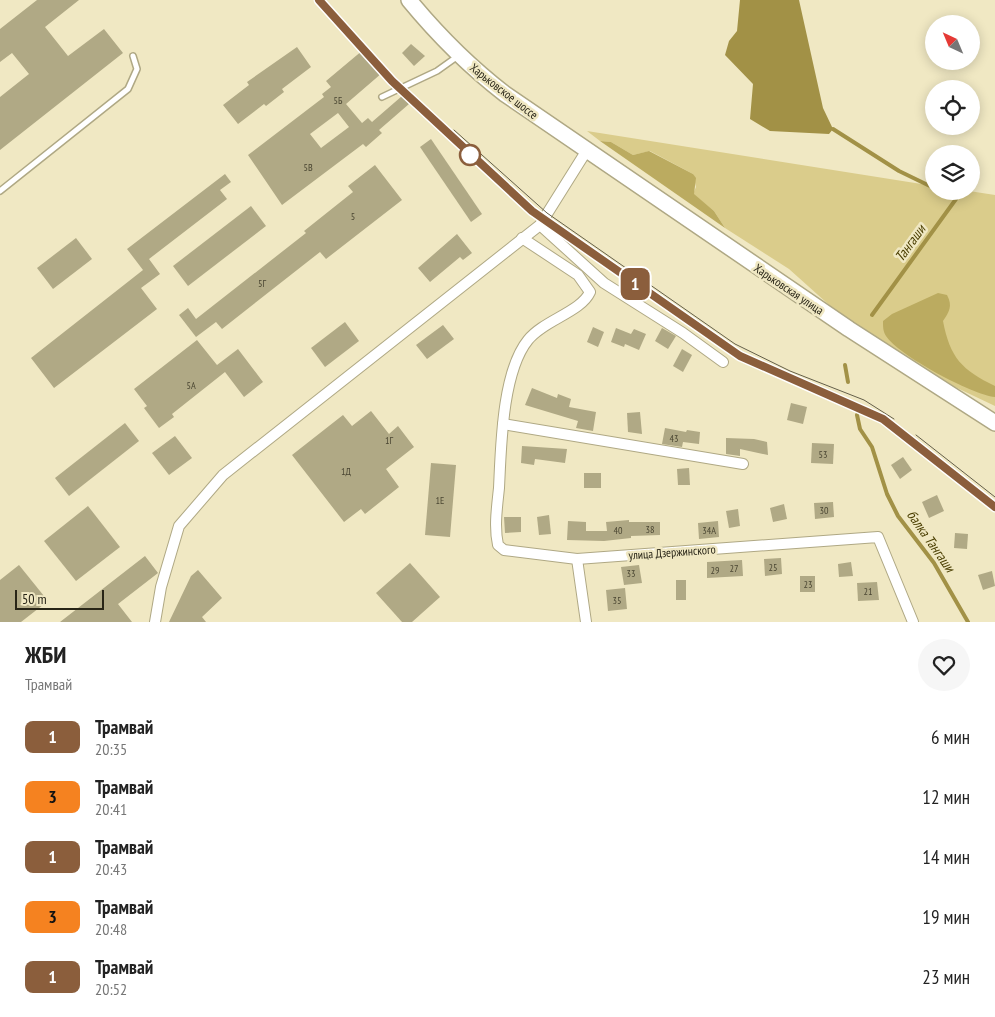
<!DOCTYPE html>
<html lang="ru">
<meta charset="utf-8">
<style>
body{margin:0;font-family:"PT Sans Narrow",sans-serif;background:#f6f6f6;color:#222;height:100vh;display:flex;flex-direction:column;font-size:19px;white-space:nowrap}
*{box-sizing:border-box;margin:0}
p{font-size:16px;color:#767676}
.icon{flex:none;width:28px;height:28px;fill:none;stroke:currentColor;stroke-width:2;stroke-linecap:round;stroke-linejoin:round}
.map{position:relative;height:622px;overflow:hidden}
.details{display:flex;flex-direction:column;background:#fff;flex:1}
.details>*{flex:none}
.badge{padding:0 10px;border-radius:8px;font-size:18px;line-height:32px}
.needle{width:32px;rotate:316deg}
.controls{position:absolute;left:925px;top:15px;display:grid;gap:10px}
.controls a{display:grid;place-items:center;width:55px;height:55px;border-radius:50%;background:#fff;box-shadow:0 2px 12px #0003;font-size:25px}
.scale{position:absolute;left:15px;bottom:12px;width:89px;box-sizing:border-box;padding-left:5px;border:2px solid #282517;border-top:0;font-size:14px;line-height:18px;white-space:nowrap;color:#282517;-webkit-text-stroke:4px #f0e8c3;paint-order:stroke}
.map>.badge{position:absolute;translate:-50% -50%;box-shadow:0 0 0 2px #fff}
.round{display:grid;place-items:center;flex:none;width:52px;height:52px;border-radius:26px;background:#f6f6f6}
.head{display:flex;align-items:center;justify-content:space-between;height:85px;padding:0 25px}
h1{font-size:24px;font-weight:800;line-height:38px}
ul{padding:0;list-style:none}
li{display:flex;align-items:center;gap:15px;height:60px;padding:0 25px}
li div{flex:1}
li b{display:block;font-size:19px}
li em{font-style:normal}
li .badge{min-width:55px;font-weight:700;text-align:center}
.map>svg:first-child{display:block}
</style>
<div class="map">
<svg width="995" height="622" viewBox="0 0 995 622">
<rect width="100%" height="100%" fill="#f0e8c3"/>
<path fill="#dacc8b" d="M587 131 934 186V191H969L995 195V406L955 387 858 327 837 312 789 269 725 228 714 211 693 194 696 187 693 174 650 151 633 155 611 142 600 141Z"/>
<g fill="#bbab60">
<path d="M600 141 611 142 633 155 649 151 693 174 696 178 694 194 714 211 725 228Z"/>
<path d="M938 293 947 295C953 306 949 312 943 321 950 358 962 370 995 386V397C972 395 898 355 886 336 883 331 883 327 883 321L892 314Z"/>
</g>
<path fill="#a29146" d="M740 0H799L823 108 833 129 829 134 770 131 750 119 753 84 725 55 729 41 737 31Z"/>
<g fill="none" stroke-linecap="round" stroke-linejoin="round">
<g stroke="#a29146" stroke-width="4">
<path d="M833 129 899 171 934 188"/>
<path d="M872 315 956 199 940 191"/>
<path d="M845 365 848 382"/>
<path d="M857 415 860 429 872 447 887 494 898 516 934 563 968 622"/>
</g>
</g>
<g fill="#b0a985" fill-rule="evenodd">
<path d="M37 0H79L45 27 68 56 104 29 123 53 0 150V97L29 74 12 53 0 62V29Z"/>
<path d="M411 44 425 56 414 66 402 53Z"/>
<path d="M297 47 311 67 282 89 284 92 266 106 264 104 238 124 223 105 249 85 247 82Z"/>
<path d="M363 50 382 73 346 104 362 123 368 118 372 122 402 96 409 104 379 130 382 133 366 147 363 144 282 205 248 155 324 97 322 94 331 87 326 81ZM338 113 349 127 321 148 310 134Z"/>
<path d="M431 139 482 214 471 222 420 147Z"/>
<path d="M375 165 402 200 326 259 320 252 222 329 216 322 196 337 179 315 188 308 196 319 306 233 304 231 353 192 348 186Z"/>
<path d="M225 174 231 182 220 190 227 199 149 259 160 274 141 288 157 309 54 388 31 358 143 270 127 249Z"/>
<path d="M251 206 266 226 188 286 173 266Z"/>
<path d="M457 234 472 253 463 260 460 257 430 282 418 268Z"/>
<path d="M76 238 92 259 53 289 37 268Z"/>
<path d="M345 322 359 341 325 367 311 348Z"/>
<path d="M443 325 454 339 427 359 416 345Z"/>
<path d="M593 327 604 332 598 347 587 342Z"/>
<path d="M616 328 631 334 634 329 646 334 639 350 625 344 624 347 611 342Z"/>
<path d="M662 328 676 336 668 349 655 341Z"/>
<path d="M197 340 217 365 238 349 263 382 244 397 225 372 172 414 174 417 159 428 144 408 147 406 134 389Z"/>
<path d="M682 349 692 355 683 372 673 366Z"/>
<path d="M532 388 557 398 558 394 571 399 569 407 596 412 593 431 576 428 578 421 525 405Z"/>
<path d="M791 403 807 407 803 424 787 420Z"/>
<path d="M371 411 389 434 398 426 414 447 386 469 399 487 365 514 361 509 344 522 292 455 343 415 352 426Z"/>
<path d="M640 412 642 434 628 432 627 413Z"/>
<path d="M125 423 139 441 69 496 55 478Z"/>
<path d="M665 428 686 432 687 430 700 432 699 444 683 442 682 447 662 444Z"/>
<path d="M175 436 192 458 169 475 152 453Z"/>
<path d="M726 438 754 439 767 442 768 455 740 449V456L726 454Z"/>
<path d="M812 443 834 444 833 464 811 463Z"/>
<path d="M522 446 567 449 565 463 535 459 534 465 521 463Z"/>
<path d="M903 457 912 470 900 479 891 465Z"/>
<path d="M431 463 456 465 450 537 425 535Z"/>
<path d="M689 468 690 485H678L677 469Z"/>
<rect x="584" y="473" width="17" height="15"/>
<path d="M937 495 944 511 929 518 922 502Z"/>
<path d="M833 502 834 517 815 519 814 503Z"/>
<path d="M784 504 787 519 773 522 770 508Z"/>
<path d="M88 506 120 547 76 581 44 541Z"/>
<path d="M738 509 740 526 729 528 726 511Z"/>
<path d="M549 515 551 534 539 535 537 517Z"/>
<path d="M504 517H521V532L505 533Z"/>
<path d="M629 520V522H660V535L631 536V538L604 541 567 540 568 521 586 522V531H607L606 522Z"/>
<path d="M718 521 719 537 699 539 698 523Z"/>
<path d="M955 533 968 534 967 549 954 548Z"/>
<path d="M145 556 158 573 118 604 132 622H60Z"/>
<path d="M781 558 782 574 765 576 764 559Z"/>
<path d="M742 560 743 576 707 578V562Z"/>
<path d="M851 562 853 576 839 577 838 564Z"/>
<path d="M410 563 440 597 412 622H402L376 593Z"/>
<path d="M19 565 48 601 21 622H0V580Z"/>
<path d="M639 565 642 583 624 585 621 567Z"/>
<path d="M198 570 222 598 202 617 206 622H169L191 576Z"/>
<path d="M992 571 995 586 983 590 978 575Z"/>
<rect x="800" y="576" width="15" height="16"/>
<rect x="676" y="580" width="10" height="20"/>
<path d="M877 582 879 600 858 601 857 583Z"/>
<path d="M625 588 627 609 608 611 606 590Z"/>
</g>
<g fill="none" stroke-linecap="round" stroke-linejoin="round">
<defs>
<g id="service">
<path d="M382 97 437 71 458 56"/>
<path d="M0 191 128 89 137 69 133 56"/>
</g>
<g id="minor">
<path d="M540 225 604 283 683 333 723 362"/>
<path d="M522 238 578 275 590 292C581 312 544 320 528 340 502 372 501 447 499 488 497 507 494 527 498 545L504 550 577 559 878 537 913 622"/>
<path d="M503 424 743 464"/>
<path d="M577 559 586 622"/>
<path d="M155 622 161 587 179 526 223 475 540 225 587 150"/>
</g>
<path id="primary" d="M409 0C437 34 470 67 505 94L849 329 995 423"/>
</defs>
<use href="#service" stroke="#afa884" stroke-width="8"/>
<use href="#minor" stroke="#afa884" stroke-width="12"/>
<use href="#primary" stroke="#afa884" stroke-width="18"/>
<use href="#service" stroke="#fff" stroke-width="5"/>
<use href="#minor" stroke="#fff" stroke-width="10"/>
<use href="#primary" stroke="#fff" stroke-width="15"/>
<g stroke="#645f4a" stroke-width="1">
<path d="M319 0 392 81 532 211 740 356 883 419 995 507"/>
<path d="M454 130 547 213 735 344 790 371 864 400 894 419"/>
<path d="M916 435 995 497"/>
</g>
</g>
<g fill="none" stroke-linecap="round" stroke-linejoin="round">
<defs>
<path id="line" d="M319 0 392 81 532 211 740 356 883 419 995 507"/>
</defs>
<use href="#line" stroke="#fff" stroke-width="11"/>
<use href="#line" stroke="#8b5e3c" stroke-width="8"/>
</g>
<circle fill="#fff" stroke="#8b5e3c" stroke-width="2.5" cx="470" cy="155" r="10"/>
<g text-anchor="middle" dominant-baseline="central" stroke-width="5" stroke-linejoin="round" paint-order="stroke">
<g font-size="10" fill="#4a4632">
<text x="338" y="100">5Б</text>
<text x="308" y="167">5В</text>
<text x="353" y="216">5</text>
<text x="262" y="283">5Г</text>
<text x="191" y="385">5А</text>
<text x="674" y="438">43</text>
<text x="389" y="440">1Г</text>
<text x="823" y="454">53</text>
<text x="346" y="471">1Д</text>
<text x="440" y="500">1Е</text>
<text x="824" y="510">30</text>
<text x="650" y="529">38</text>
<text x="618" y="530">40</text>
<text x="709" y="530">34А</text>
<text x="773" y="567">25</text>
<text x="734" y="568">27</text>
<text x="715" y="570">29</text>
<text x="631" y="573">33</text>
<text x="808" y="584">23</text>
<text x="868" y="591">21</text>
<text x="617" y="600">35</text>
</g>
<g font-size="12" fill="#282517" stroke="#f0e8c3">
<text transform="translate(504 91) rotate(38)">Харьковское шоссе</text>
<text transform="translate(789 289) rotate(34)">Харьковская улица</text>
<text transform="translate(672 552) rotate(-4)">улица Дзержинского</text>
</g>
<g font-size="14" font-style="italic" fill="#4a3e00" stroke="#f0e8c3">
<text transform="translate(910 243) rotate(-54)">Тангаши</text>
<text transform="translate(931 541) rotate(55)">балка Тангаши</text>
</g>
</g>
</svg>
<div class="controls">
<a><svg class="needle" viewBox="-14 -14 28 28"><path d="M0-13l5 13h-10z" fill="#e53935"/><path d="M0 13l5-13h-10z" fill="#767676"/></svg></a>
<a><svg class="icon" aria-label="locate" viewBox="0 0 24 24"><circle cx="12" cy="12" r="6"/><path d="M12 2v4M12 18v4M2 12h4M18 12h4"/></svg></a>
<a><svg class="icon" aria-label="layers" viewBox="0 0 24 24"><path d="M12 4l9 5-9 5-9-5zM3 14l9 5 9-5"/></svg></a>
</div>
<div class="scale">50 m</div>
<b class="badge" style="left:635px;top:284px;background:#8b5e3c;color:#fff">1</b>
</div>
<section class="details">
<div class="head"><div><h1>ЖБИ</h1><p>Трамвай</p></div><a class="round"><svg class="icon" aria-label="heart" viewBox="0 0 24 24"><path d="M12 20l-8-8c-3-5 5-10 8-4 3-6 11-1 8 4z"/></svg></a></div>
<ul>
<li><span class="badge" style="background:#8b5e3c;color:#fff">1</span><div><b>Трамвай</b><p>20:35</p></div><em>6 мин</em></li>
<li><span class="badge" style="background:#f58220;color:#111">3</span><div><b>Трамвай</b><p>20:41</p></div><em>12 мин</em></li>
<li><span class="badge" style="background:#8b5e3c;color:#fff">1</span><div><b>Трамвай</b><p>20:43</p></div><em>14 мин</em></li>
<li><span class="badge" style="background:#f58220;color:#111">3</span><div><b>Трамвай</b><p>20:48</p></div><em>19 мин</em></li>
<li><span class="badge" style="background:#8b5e3c;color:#fff">1</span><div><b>Трамвай</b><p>20:52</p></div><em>23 мин</em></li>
</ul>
</section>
